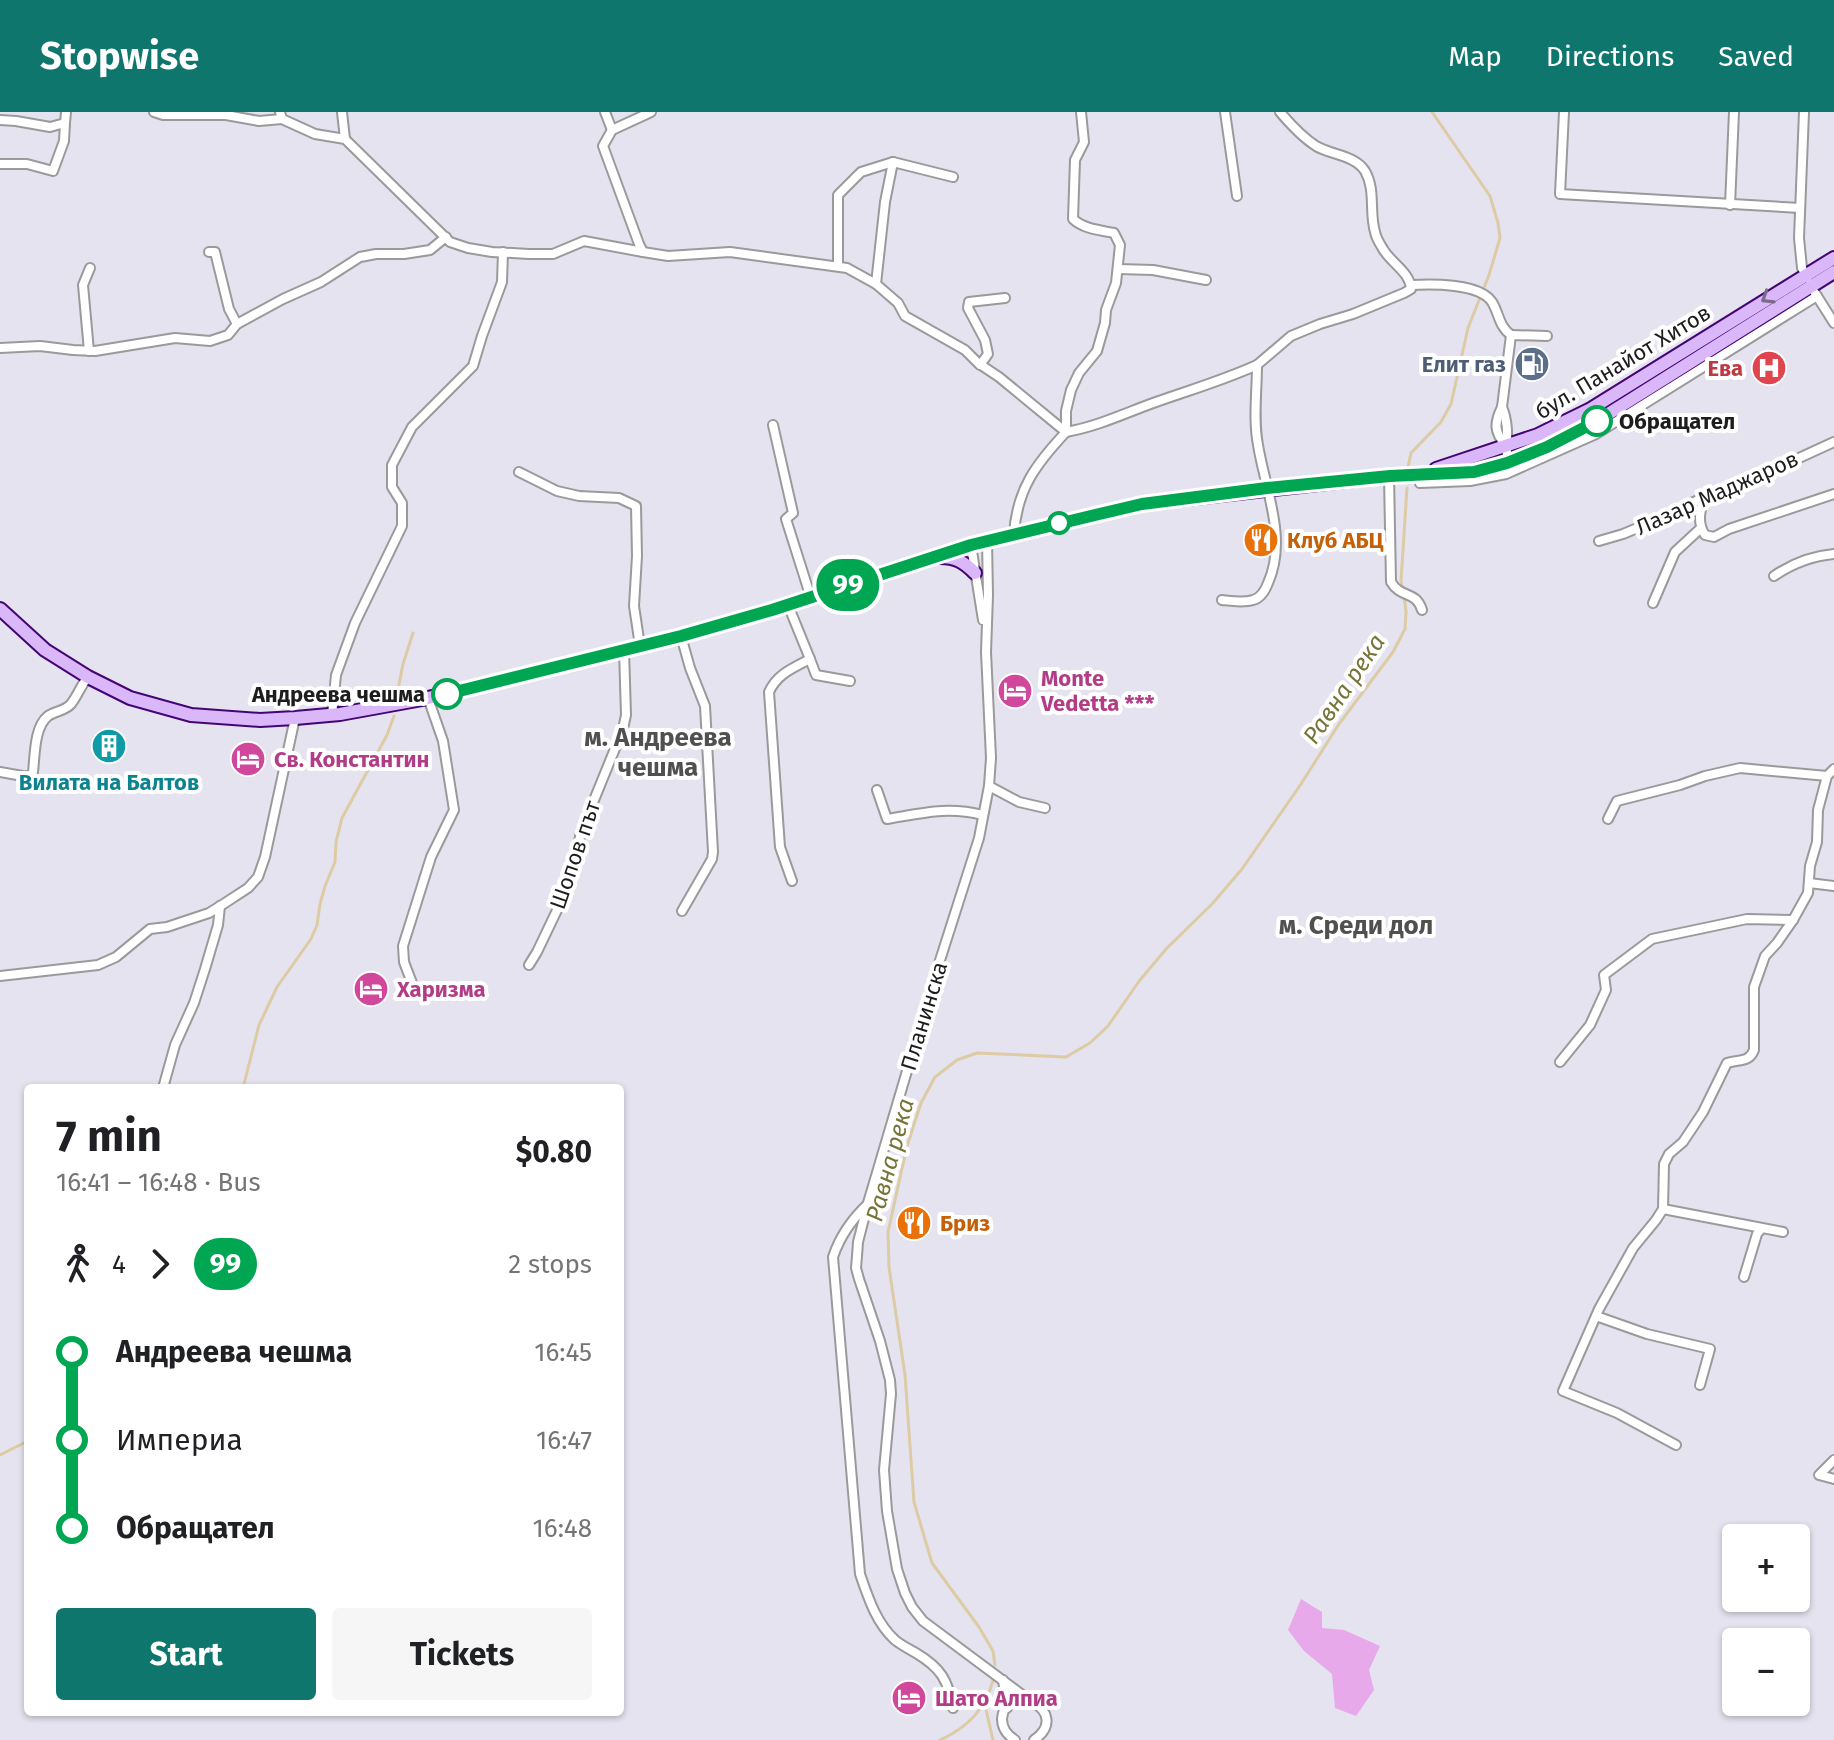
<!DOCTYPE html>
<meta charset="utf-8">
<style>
body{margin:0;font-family:"Fira Sans",sans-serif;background:#f6f6f6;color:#202124;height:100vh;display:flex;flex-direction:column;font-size:30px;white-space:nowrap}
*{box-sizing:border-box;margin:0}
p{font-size:26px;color:#757577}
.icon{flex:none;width:44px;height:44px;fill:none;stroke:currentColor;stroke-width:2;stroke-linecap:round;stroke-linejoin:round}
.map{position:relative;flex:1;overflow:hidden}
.panel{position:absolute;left:24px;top:972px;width:600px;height:632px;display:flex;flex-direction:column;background:#fff;border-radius:8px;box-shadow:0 2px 6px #0004}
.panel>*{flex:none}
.badge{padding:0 16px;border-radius:26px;font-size:28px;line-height:52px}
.buttons{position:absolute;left:1722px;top:1412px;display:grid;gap:16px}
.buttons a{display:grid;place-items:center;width:88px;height:88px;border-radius:8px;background:#fff;box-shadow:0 2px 6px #0004;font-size:40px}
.map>.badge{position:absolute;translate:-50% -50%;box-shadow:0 0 0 4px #fff}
.legs{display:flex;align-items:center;gap:12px;height:88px;padding:0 32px;font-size:26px}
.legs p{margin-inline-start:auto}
.summary{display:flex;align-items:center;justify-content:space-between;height:136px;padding:0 32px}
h1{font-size:44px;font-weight:700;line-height:60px}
.cta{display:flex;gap:16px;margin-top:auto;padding:16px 32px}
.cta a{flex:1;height:92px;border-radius:8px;background:#0f766e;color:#fff;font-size:32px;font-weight:700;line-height:92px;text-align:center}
.cta a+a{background:#f6f6f6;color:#202124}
ul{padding:0 32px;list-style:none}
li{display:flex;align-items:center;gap:28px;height:88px;font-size:30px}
li i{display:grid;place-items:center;width:12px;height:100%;margin:0 10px;background:currentColor}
li i::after{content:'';width:20px;height:20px;margin:-10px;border:6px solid;border-radius:50%;background:#fff}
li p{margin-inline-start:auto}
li:first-child i{background:linear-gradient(#0000 50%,currentColor 0)}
li:last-child i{background:linear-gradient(currentColor 50%,#0000 0)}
header{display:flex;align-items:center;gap:48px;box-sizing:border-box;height:112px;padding:0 40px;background:#0f766e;color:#fff}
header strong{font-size:38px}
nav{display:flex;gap:44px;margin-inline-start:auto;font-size:28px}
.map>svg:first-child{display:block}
</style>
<header>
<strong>Stopwise</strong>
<nav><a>Map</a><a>Directions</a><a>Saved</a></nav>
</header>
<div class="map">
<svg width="1834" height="1628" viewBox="0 0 1834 1628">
<rect width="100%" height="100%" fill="#e5e3ef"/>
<path fill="#e7a9e9" d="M1301 1487 1322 1500V1516L1344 1518 1380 1534 1369 1558 1374 1578 1356 1604 1335 1596 1332 1562 1304 1539 1288 1518Z"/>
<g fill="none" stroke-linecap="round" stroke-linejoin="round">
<g stroke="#dccba4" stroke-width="3">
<path d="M1407 360 1411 341 1441 310 1451 292 1468 216 1489 163 1500 126 1498 111 1490 84 1432 0"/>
<path d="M1403 478 1401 469 1407 376"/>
<path d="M398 578 403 552 413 521"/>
<path d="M243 976 259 913 277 875 311 827 317 813 320 792 325 774 335 750 336 730 342 706 387 623 394 604"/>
<path d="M0 1343 28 1329"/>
<path d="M995 1553 993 1539 979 1515 932 1451 914 1390 905 1263 889 1155 888 1120 907 1034 921 991 935 965 957 948 977 941 1066 945 1090 931 1108 914 1140 868 1167 836 1212 792 1242 757 1301 672 1339 612 1393 540 1405 517 1406 500 1404 484"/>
<path d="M985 1593 993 1628"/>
<path d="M940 1628C967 1616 986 1597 993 1568"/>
</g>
<defs>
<g id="street">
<path d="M154 0 163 3H226L259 9 282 7"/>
<path d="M280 0 282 7 315 22 345 27 450 130 468 136 492 140 529 142H553L584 129 643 140"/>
<path d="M342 0 345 27"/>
<path d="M605 0 612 18"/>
<path d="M651 0 612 18 603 34 639 132 643 140 668 144 730 140 847 156 876 172 898 191 905 204 965 238 978 251 999 265 1066 320C1036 352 1017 377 1014 422"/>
<path d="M1081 0 1084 30 1075 48 1073 107C1084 117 1099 118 1114 121L1120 133 1116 171 1106 198 1105 211 1097 239 1079 261 1071 278 1066 299V320C1099 314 1125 301 1156 290 1190 278 1224 268 1257 253 1257 279 1253 307 1258 333 1265 377 1288 427 1268 471 1265 479 1261 486 1253 488 1243 491 1231 489 1222 488"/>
<path d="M1225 0 1237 84"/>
<path d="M1564 0 1560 82 1800 96"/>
<path d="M1804 0 1799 126 1802 156 1807 166"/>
<path d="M0 8 16 9 50 15 65 11 66 0"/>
<path d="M0 52H27L53 59 64 29 65 11"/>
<path d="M1730 93 1734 0"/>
<path d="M209 140H215L229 197 237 212"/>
<path d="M838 154V83L861 60 893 50"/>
<path d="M1118 157 1153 158 1206 168"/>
<path d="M876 172 885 90 893 50 953 65"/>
<path d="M1411 173C1431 172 1480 171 1492 190 1499 201 1499 215 1511 223"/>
<path d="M1815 181 1834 211"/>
<path d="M0 236 40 234 73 238 95 239 175 226 210 229 228 223 237 212 283 187 321 170 360 145 376 142H404L430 138 446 125"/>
<path d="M89 239 83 173 90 156"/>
<path d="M980 253 988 242 985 228 968 196 969 190 1005 186"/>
<path d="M1257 253 1291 224 1320 212 1353 202 1404 181 1411 177C1410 160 1391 151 1383 137 1380 132 1376 126 1375 120 1369 100 1376 78 1365 59 1355 43 1331 43 1316 34 1302 25 1291 13 1280 0"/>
<path d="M1502 295C1510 314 1506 331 1507 351"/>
<path d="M773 313 793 401 786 407 811 486"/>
<path d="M1506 334C1494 320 1494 311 1502 295L1511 223 1547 224"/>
<path d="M519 360 557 379 579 384 619 386 636 394 637 444 634 494 640 534"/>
<path d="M1389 364 1391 470C1401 487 1416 478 1422 498"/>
<path d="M1420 371 1470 369 1506 362 1596 322 1817 184"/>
<path d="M1704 386C1700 399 1697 411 1705 423L1714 425 1729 417 1834 382"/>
<path d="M987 429 988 483 986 540 991 646 989 674 979 726 935 864 868 1091 858 1130 857 1144 856 1156 859 1167 880 1229 890 1268 891 1282 884 1358 887 1399 897 1457 905 1481 912 1495 923 1509 1029 1588"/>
<path d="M1599 429 1623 422 1659 407 1696 389 1738 374 1834 330"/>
<path d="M971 433 983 508"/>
<path d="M1774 464C1793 451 1811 444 1834 442"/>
<path d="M1653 491 1675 440 1701 416"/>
<path d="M788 493 810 547C793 556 777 562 769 580L780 735 792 769"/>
<path d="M681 524 690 556 705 594 713 740 712 747 682 799"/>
<path d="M810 547 816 563 850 569"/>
<path d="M332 603 336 563 355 511 402 414V391L392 375V353L412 315 473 254 482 224 502 170 503 140"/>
<path d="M0 660 28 665 33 660C35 644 34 615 48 604 55 599 65 599 71 592 78 583 81 573 88 565"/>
<path d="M989 674 1019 690 1045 696"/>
<path d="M877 678 887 707C923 701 947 694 983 703"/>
<path d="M1608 707 1617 689 1680 673 1705 664 1740 656 1827 664"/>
<path d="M1809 771 1834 774"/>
<path d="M529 853 537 840 570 771 581 720 623 617 626 603 624 538"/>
<path d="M0 864 98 853 116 845 150 817 167 815 209 801 225 791 248 776 258 765 265 745 295 606"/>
<path d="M412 871 404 850 403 834 431 745 454 698 443 629 428 586"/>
<path d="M1560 950 1590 913 1606 878 1604 863 1652 827 1747 807 1793 808"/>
<path d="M163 976 175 933 194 891 205 857 218 813 220 794"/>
<path d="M868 1092C852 1107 840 1124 833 1145L860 1462C868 1485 876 1511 895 1528 901 1533 909 1537 916 1541 941 1556 948 1568 953 1596"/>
<path d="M1663 1097 1783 1120"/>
<path d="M1744 1165 1757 1122 1761 1117"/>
<path d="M1596 1204 1647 1222 1710 1237 1700 1273"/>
<path d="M1676 1333 1617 1301 1563 1279 1599 1197 1633 1136 1656 1108 1663 1097 1664 1052 1669 1042 1683 1030 1703 1000 1727 951C1739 947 1749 951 1754 938V875L1765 844 1777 831 1793 808 1808 781 1810 754 1817 730 1818 698 1827 664 1834 657"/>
<path d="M1834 1348 1819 1363 1834 1367"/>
<path d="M1003 1568 1007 1596"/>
<path d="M1015 1628C1007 1623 1002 1617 1002 1607 1006 1565 1074 1600 1034 1628"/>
</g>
<g id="secondary">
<path d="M1436 357 1538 323 1589 298 1834 146"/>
<path d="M940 445C956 445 964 450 975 461"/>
<path d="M0 497 45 538 88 565 130 586 191 603 260 608 295 606 340 602 428 586 681 524 772 498 971 433 1142 392 1390 364 1474 360 1507 351 1547 335 1597 309 1834 160"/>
</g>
</defs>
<use href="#street" stroke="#9a9a9a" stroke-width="12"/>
<use href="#secondary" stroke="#440574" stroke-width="16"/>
<use href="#street" stroke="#fff" stroke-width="8"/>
<use href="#secondary" stroke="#d9b7f9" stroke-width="12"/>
</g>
<defs><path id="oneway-chevron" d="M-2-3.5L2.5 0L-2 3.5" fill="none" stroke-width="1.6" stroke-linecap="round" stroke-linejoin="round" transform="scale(2)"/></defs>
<use stroke="#7b6a8b" href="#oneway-chevron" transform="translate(1767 186) rotate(148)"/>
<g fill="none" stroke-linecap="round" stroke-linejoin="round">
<defs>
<path id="line-1" d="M447 582 681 524 772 498 971 433 1095 403 1142 392 1267 376 1390 364 1474 360 1507 351 1547 335 1597 309"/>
</defs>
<use href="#line-1" stroke="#fff" stroke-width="18"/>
<use href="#line-1" stroke="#00a651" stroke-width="12"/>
</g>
<defs>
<symbol id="fuel-disc" viewBox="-11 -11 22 22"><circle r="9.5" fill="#5c6f8a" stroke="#fff"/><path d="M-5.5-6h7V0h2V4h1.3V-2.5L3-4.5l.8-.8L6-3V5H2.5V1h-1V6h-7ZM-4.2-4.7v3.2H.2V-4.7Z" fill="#fff"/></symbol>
<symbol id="hospital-disc" viewBox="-11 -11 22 22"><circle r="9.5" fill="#e0444e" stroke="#fff"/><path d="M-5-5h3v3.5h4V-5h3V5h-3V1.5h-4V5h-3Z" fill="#fff"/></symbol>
<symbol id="restaurant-disc" viewBox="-11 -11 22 22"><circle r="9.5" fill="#e8710a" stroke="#fff"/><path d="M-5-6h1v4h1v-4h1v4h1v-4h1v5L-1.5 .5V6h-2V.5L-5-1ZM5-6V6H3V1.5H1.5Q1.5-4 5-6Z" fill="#fff"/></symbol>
<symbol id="hotel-disc" viewBox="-11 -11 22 22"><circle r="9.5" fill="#d1479c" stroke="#fff"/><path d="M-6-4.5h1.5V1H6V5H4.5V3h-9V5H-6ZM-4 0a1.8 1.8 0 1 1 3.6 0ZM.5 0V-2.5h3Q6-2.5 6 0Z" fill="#fff"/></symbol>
<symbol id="building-disc" viewBox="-11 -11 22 22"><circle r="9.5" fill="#0f9aa8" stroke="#fff"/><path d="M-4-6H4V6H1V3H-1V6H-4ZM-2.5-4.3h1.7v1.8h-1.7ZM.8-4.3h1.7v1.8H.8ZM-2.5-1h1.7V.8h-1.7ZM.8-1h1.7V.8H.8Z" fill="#fff"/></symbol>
</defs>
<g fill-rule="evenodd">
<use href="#fuel-disc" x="1512" y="232" width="40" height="40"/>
<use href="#hospital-disc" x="1749" y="236" width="40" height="40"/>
<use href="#restaurant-disc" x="1241" y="408" width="40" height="40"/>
<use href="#hotel-disc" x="995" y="559" width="40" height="40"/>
<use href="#building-disc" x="89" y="614" width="40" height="40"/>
<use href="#hotel-disc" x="228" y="627" width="40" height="40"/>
<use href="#hotel-disc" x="351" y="857" width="40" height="40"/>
<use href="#restaurant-disc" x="894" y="1091" width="40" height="40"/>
<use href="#hotel-disc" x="889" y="1566" width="40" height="40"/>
</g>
<g fill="#fff" stroke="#00a651" stroke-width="4">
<circle cx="1597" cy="309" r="14"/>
<circle cx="1059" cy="411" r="10"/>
<circle cx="447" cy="582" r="14"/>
</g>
<g text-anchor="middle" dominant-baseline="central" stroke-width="8" stroke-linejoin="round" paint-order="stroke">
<g font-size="22" fill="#1d1d1d" stroke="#fff">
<text transform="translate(1623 250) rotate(-31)">бул. Панайот Хитов</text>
<text transform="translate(1717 381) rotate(-24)">Лазар Маджаров</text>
<text transform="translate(575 743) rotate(-71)">Шопов път</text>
<text transform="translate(924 904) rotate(-73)">Планинска</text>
</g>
<g font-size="22" font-weight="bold" fill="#4e5e75" stroke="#fff" text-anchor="end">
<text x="1506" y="252">Елит газ</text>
</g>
<g font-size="22" font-weight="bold" fill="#be3a42" stroke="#fff" text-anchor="end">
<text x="1743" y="256">Ева</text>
</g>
<g font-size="22" font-weight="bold" fill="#1d1d1d" stroke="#fff" text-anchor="start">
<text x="1619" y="309">Обращател</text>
<text x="425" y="582" text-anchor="end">Андреева чешма</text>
</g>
<g font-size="22" font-weight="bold" fill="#c56008" stroke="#fff" text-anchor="start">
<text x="1287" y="428">Клуб АБЦ</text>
<text x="940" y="1111">Бриз</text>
</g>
<g font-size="22" font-weight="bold" fill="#b23c85" stroke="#fff" text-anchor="start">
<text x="1041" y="566">Monte<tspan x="1041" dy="25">Vedetta ***</tspan></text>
<text x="274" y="647">Св. Константин</text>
<text x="397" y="877">Харизма</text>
<text x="935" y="1586">Шато Алпиа</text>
</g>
<g font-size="22" font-weight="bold" fill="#0d838f" stroke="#fff">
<text x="109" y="670">Вилата на Балтов</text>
</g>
<g font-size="24" font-style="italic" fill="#767436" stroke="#fff">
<text transform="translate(1344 577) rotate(-56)">Равна река</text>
<text transform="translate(890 1048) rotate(-75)">Равна река</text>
</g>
<g font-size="26" font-weight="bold" fill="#505050" stroke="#fff">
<text x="658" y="625">м. Андреева<tspan x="658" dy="30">чешма</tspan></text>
<text x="1356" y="813">м. Среди дол</text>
</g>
</g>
</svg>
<div class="buttons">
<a>+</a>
<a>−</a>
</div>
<b class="badge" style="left:848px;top:473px;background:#00a651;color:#fff">99</b>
<section class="panel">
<div class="summary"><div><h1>7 min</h1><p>16:41 – 16:48 · Bus</p></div><b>$0.80</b></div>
<div class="legs"><svg class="icon" aria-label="walk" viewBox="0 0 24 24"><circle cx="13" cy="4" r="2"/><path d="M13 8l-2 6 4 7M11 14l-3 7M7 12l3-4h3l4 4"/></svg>4<svg class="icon" aria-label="forward" viewBox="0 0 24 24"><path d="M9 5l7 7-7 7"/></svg><b class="badge" style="background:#00a651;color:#fff">99</b><p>2 stops</p></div>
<ul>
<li><i style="color:#00a651"></i><b>Андреева чешма</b><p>16:45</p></li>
<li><i style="color:#00a651"></i><span>Империа</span><p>16:47</p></li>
<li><i style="color:#00a651"></i><b>Обращател</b><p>16:48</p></li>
</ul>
<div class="cta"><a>Start</a><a>Tickets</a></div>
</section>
</div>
